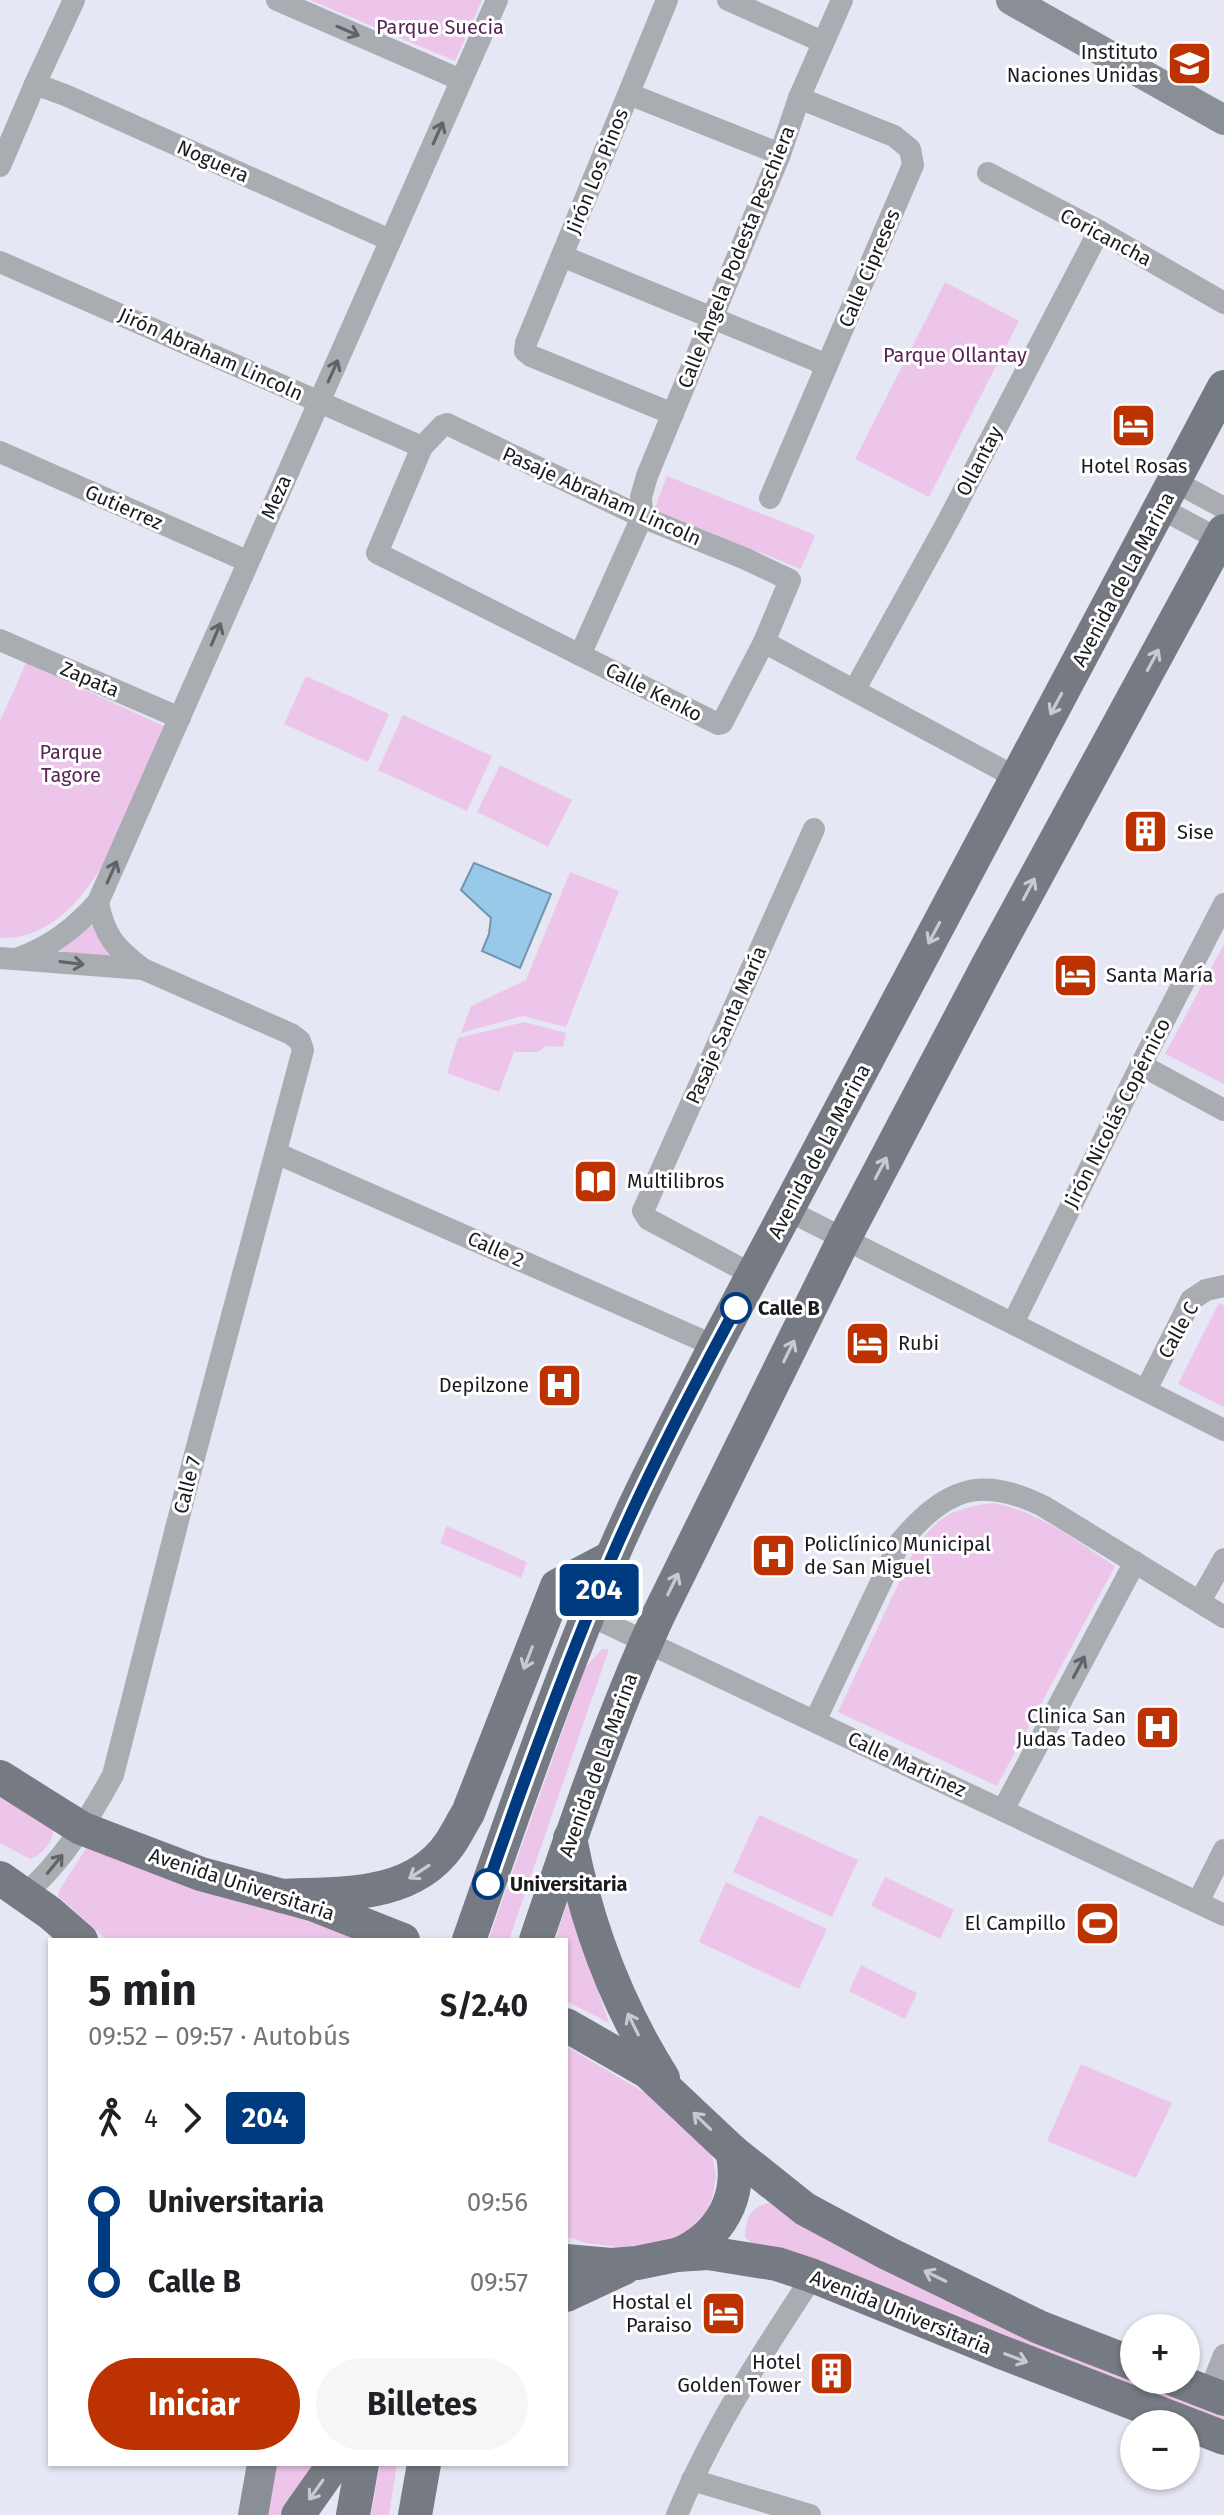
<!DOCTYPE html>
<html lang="es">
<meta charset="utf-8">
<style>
body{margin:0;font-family:"Fira Sans",sans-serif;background:#f6f6f6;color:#202124;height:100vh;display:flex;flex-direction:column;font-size:30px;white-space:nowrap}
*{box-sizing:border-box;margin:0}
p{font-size:26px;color:#757577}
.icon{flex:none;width:44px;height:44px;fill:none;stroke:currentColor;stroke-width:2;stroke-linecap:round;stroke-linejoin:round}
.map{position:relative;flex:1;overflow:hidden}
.details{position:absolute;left:48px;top:1938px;width:520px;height:528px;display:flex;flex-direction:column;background:#fff;border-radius:0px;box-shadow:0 2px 6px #0004}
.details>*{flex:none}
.badge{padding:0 16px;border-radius:6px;font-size:28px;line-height:52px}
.buttons{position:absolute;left:1120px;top:2314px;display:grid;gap:16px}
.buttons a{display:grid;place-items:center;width:80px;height:80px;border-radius:50%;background:#fff;box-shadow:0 2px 6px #0004;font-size:40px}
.map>.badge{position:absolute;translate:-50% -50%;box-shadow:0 0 0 4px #fff}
.legs{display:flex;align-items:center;gap:12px;height:88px;padding:0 40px;font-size:26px}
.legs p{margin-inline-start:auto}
.headline{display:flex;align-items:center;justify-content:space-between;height:136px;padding:0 40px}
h1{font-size:44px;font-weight:700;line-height:60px}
.cta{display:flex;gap:16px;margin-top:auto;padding:16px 40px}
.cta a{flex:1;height:92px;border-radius:48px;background:#bc3301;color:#fff;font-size:32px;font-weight:700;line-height:92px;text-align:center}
.cta a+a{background:#f6f6f6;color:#202124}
ul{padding:0 40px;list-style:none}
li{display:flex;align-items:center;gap:28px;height:80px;font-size:30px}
li i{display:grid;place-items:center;width:12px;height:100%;margin:0 10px;background:currentColor}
li i::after{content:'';width:20px;height:20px;margin:-10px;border:6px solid;border-radius:50%;background:#fff}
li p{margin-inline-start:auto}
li:first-child i{background:linear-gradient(#0000 50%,currentColor 0)}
li:last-child i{background:linear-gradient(currentColor 50%,#0000 0)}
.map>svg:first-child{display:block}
</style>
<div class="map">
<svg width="1224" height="2515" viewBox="0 0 1224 2515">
<rect width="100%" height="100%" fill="#e6e7f4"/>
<g fill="#edc5ea">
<path d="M310 0H482L455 61Z"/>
<path d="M945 282 1019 321 929 497 855 459Z"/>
<path d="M667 476 815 535 801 569 654 510Z"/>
<path d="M26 663 166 727 105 861C82 900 49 940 0 938V721Z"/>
<path d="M306 676 389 714 368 762 284 724Z"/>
<path d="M403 715 492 756 467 811 378 770Z"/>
<path d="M500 765 572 800 548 847 477 812Z"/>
<path d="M570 872 619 891 566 1027 523 1016 461 1033 471 1006 526 980Z"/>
<path d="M94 917 114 961 56 950Z"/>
<path d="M1224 944V1084L1165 1054Z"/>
<path d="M524 1022 566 1033 563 1047 546 1046 538 1052H514L499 1092 447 1073 458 1038Z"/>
<path d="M1219 1303 1224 1306V1407L1178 1384Z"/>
<path d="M994 1503C1040 1512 1076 1541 1115 1566L997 1786 838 1712 912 1555C934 1518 951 1508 994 1503Z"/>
<path d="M447 1526 527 1562 521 1578 440 1543Z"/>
<path d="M602 1649H609L509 1940 489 1938 585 1668Z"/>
<path d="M0 1788 54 1825C54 1840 44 1854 30 1859L0 1843Z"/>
<path d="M759 1815 858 1860 832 1917 733 1872Z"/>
<path d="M87 1847 370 1940H107L58 1896 60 1889Z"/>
<path d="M885 1877 954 1910 940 1939 871 1906Z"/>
<path d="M726 1882 827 1929 799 1989 699 1942Z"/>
<path d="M568 1900 609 2023 566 2001V1940H555Z"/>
<path d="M861 1965 917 1993 905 2019 849 1991Z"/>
<path d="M566 2046 674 2110 712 2153 716 2176 713 2195 706 2213 688 2231 662 2243 626 2248 585 2243 566 2236Z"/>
<path d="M1081 2064 1172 2103 1136 2178 1047 2141Z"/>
<path d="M769 2203 1134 2380H1173L1224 2399V2424L753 2246 745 2237C745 2219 751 2206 769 2203Z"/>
<path d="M272 2464H314L279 2515H263Z"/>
<path d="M380 2464H397L389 2515H371Z"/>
</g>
<path fill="#98c9e9" stroke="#7294ac" stroke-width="2" d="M474 863 551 894 520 968 482 951 489 934 491 918 461 890Z"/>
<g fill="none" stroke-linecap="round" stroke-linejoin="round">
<g stroke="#a9acb1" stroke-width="22">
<path d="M277 0 461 80"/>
<path d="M667 0 526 343 525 351 531 356 673 414"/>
<path d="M728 0 823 42"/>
<path d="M35 84 65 95 390 240"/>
<path d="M629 94 780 154"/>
<path d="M0 166 35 84 74 0"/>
<path d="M988 173 1099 231 1224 303"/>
<path d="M562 256 827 365"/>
<path d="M0 262 422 447"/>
<path d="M447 424 642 517 746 559 790 580 764 642 722 723 718 724 377 553 422 447 442 426Z"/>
<path d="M0 452 247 561"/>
<path d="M1174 481 1224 508"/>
<path d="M770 498 913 165 910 149 894 136 799 98"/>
<path d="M1160 508 1224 542"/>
<path d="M0 640 180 718"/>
<path d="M764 642 1017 778"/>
<path d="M580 655 642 517 641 497 647 476 780 154 799 98 842 0"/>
<path d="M855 689 949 519 1099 231"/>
<path d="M98 902C104 936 116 949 143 969"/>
<path d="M21 957C52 946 77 926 98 902L497 0"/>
<path d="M0 958 143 969 291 1034 300 1041 303 1050 195 1454 113 1775C89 1819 62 1862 24 1895"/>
<path d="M1141 1065 1224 1110"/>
<path d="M276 1153 715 1346"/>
<path d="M787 1210 1224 1430"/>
<path d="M753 1275 648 1219 643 1211 814 829"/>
<path d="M1013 1323 1141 1065 1224 904"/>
<path d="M1146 1390 1191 1300 1206 1290 1224 1286"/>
<path d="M1200 1601 1224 1559"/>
<path d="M589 1615 1224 1915"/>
<path d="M815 1721 900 1542C945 1490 978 1474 1043 1506L1224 1617"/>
<path d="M1003 1810 1135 1562"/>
<path d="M1198 1902 1224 1850"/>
<path d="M1209 2393 1224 2355"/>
<path d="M692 2480 810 2515"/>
<path d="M677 2515C712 2430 762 2353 813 2276"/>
</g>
<g stroke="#8a8f96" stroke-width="30">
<path d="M1011 0 1224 120"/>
<path d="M253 2515 262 2464"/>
</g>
<g stroke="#757a83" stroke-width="34">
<path d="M0 1777 81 1828 120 1843 201 1874 312 1904 403 1940"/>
<path d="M570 1838C586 1923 617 2005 663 2078"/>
<path d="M0 1878 50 1913 81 1940"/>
<path d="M282 1896C340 1893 411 1899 449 1845 456 1835 461 1824 468 1813L557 1586 612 1557"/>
<path d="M469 1940C514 1812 558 1684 611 1559 642 1486 680 1416 715 1346L1224 387"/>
<path d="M536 1940C573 1831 610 1721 658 1616L845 1237 988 965 1224 531"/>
<path d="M566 2025 648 2072 732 2151 805 2209 887 2253 1039 2327 1134 2364"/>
<path d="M677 2255C720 2237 743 2197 732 2151"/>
<path d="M566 2261 611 2265 637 2263 676 2255 708 2253 777 2264 813 2276 1001 2352 1224 2438"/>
<path d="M566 2295 624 2268"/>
<path d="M1175 2380 1224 2399"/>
<path d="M298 2515 334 2464"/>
<path d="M353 2515 362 2464"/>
<path d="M415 2515 424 2464"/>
</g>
</g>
<defs><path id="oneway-shaft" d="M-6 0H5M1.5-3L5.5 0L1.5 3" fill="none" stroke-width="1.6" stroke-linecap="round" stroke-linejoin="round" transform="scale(2)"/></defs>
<g stroke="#626368">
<use href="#oneway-shaft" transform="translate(348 31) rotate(23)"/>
<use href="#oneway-shaft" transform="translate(438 133) rotate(-66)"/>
<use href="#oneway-shaft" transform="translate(333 371) rotate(-66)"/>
<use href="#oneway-shaft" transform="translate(216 634) rotate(-67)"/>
<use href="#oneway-shaft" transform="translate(112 872) rotate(-66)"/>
<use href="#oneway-shaft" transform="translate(72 963) rotate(7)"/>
<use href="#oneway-shaft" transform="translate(1079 1667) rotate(-62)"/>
<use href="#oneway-shaft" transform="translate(55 1864) rotate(-51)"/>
</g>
<g stroke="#c8cacd">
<use href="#oneway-shaft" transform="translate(1153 660) rotate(-62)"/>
<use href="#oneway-shaft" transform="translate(1056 704) rotate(118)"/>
<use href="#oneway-shaft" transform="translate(1029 889) rotate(-62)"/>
<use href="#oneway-shaft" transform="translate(934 933) rotate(118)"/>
<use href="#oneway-shaft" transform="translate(881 1168) rotate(-62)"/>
<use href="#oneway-shaft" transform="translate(789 1351) rotate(-64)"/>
<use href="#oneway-shaft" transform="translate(673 1584) rotate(-64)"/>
<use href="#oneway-shaft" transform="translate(528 1658) rotate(111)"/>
<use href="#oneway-shaft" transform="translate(419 1872) rotate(147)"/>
<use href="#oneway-shaft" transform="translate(633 2024) rotate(-116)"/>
<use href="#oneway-shaft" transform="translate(702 2121) rotate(-136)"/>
<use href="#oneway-shaft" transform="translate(935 2276) rotate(-154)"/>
<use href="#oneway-shaft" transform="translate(1016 2358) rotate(21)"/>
<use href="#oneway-shaft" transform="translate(316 2490) rotate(125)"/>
</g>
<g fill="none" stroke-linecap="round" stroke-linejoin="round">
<defs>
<path id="line-1" d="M488 1884C526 1774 566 1666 611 1559 648 1473 692 1390 736 1308"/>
</defs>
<use href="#line-1" stroke="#fff" stroke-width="18"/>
<use href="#line-1" stroke="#003b80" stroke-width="12"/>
</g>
<defs>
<symbol id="university-square" viewBox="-11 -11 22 22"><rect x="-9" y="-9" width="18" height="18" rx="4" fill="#bc3301" stroke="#fff"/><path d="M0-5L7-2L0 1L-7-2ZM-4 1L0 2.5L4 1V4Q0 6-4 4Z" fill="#fff"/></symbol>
<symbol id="hotel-square" viewBox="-11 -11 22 22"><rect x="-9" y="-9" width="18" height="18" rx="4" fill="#bc3301" stroke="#fff"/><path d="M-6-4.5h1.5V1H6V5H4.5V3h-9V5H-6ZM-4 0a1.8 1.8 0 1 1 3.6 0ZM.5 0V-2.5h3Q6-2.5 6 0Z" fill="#fff"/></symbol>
<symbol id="building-square" viewBox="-11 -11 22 22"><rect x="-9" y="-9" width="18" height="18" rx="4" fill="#bc3301" stroke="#fff"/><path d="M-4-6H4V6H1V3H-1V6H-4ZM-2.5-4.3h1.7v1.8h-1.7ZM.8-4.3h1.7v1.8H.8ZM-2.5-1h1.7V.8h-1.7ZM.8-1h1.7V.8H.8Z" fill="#fff"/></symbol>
<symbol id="library-square" viewBox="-11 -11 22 22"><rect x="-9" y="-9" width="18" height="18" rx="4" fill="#bc3301" stroke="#fff"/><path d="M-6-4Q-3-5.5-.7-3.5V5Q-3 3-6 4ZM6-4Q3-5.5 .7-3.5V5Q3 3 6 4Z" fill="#fff"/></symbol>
<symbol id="hospital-square" viewBox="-11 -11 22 22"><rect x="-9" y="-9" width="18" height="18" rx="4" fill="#bc3301" stroke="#fff"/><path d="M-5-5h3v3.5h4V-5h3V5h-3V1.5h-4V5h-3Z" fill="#fff"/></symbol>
<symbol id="stadium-square" viewBox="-11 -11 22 22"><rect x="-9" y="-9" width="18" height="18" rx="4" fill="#bc3301" stroke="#fff"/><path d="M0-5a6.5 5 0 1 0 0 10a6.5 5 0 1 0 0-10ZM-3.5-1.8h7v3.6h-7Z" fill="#fff"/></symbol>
</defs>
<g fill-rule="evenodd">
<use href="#university-square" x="1164" y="38" width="51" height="51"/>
<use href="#hotel-square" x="1108" y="400" width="51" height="51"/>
<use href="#building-square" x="1120" y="806" width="51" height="51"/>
<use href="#hotel-square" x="1050" y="950" width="51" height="51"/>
<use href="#library-square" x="570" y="1156" width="51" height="51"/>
<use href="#hotel-square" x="842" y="1318" width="51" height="51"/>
<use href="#hospital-square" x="534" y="1360" width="51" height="51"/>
<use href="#hospital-square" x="748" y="1530" width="51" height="51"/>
<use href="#hospital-square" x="1132" y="1702" width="51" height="51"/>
<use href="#stadium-square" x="1072" y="1898" width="51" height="51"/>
<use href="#hotel-square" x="698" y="2288" width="51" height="51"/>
<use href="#building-square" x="806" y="2348" width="51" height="51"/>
</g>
<g fill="#fff" stroke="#003b80" stroke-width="4">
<circle cx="736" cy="1308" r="14"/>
<circle cx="488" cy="1884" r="14"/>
</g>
<g text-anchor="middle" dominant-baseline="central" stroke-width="6" stroke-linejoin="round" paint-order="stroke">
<g font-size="20" fill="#562555" stroke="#fff">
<text x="440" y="27">Parque Suecia</text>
<text x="955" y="355">Parque Ollantay</text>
<text x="71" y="752">Parque<tspan x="71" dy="23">Tagore</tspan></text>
</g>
<g font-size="20" fill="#1a1a1f" stroke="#fff" text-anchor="end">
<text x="1158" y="52">Instituto<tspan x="1158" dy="23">Naciones Unidas</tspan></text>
<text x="1134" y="466" text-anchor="middle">Hotel Rosas</text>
<text x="1177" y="832" text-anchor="start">Sise</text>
<text x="1106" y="975" text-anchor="start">Santa María</text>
<text x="627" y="1181" text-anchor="start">Multilibros</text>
<text x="898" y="1343" text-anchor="start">Rubi</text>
<text x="529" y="1385">Depilzone</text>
<text x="804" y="1544" text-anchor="start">Policlínico Municipal<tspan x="804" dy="23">de San Miguel</tspan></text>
<text x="1126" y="1716">Clinica San<tspan x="1126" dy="23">Judas Tadeo</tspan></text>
<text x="1066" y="1923">El Campillo</text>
<text x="692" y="2302">Hostal el<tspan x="692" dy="23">Paraiso</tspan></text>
<text x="801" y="2362">Hotel<tspan x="801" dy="23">Golden Tower</tspan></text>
</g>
<g font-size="20" fill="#1a1a1f" stroke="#fff">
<text transform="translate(213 161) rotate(24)">Noguera</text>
<text transform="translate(597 171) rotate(-68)">Jirón Los Pinos</text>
<text transform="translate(1106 237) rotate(28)">Coricancha</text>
<text transform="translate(736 257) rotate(-68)">Calle Ángela Podesta Peschiera</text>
<text transform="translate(869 268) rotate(-67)">Calle Cipreses</text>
<text transform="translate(211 354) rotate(24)">Jirón Abraham Lincoln</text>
<text transform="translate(979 461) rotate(-62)">Ollantay</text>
<text transform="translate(602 496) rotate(24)">Pasaje Abraham Lincoln</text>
<text transform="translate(276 497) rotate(-66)">Meza</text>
<text transform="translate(124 507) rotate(24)">Gutierrez</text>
<text transform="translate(1123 579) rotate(-62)">Avenida de La Marina</text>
<text transform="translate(90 679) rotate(23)">Zapata</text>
<text transform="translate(654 692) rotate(27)">Calle Kenko</text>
<text transform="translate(726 1025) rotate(-66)">Pasaje Santa María</text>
<text transform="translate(1117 1113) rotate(-63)">Jirón Nicolás Copérnico</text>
<text transform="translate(819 1151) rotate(-62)">Avenida de La Marina</text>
<text transform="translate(496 1249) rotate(24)">Calle 2</text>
<text transform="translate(1178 1330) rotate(-61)">Calle C</text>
<text transform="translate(187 1485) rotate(-76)">Calle 7</text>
<text transform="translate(907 1764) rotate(25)">Calle Martinez</text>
<text transform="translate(598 1765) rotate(-70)">Avenida de La Marina</text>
<text transform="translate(242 1884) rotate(18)">Avenida Universitaria</text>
<text transform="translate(901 2312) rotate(22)">Avenida Universitaria</text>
</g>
<g font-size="20" font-weight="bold" fill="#1a1a1f" stroke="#fff" text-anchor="start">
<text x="758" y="1308">Calle B</text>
<text x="510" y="1884">Universitaria</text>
</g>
</g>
</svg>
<div class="buttons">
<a>+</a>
<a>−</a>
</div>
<b class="badge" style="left:599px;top:1590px;background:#003b80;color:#fff">204</b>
<section class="details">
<div class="headline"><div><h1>5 min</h1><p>09:52 – 09:57 · Autobús</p></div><b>S/2.40</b></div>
<div class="legs"><svg class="icon" aria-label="walk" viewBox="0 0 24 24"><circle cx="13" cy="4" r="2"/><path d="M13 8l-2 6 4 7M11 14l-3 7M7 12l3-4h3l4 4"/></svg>4<svg class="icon" aria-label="forward" viewBox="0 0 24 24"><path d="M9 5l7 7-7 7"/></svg><b class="badge" style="background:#003b80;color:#fff">204</b></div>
<ul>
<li><i style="color:#003b80"></i><b>Universitaria</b><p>09:56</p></li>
<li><i style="color:#003b80"></i><b>Calle B</b><p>09:57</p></li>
</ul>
<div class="cta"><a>Iniciar</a><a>Billetes</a></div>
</section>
</div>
